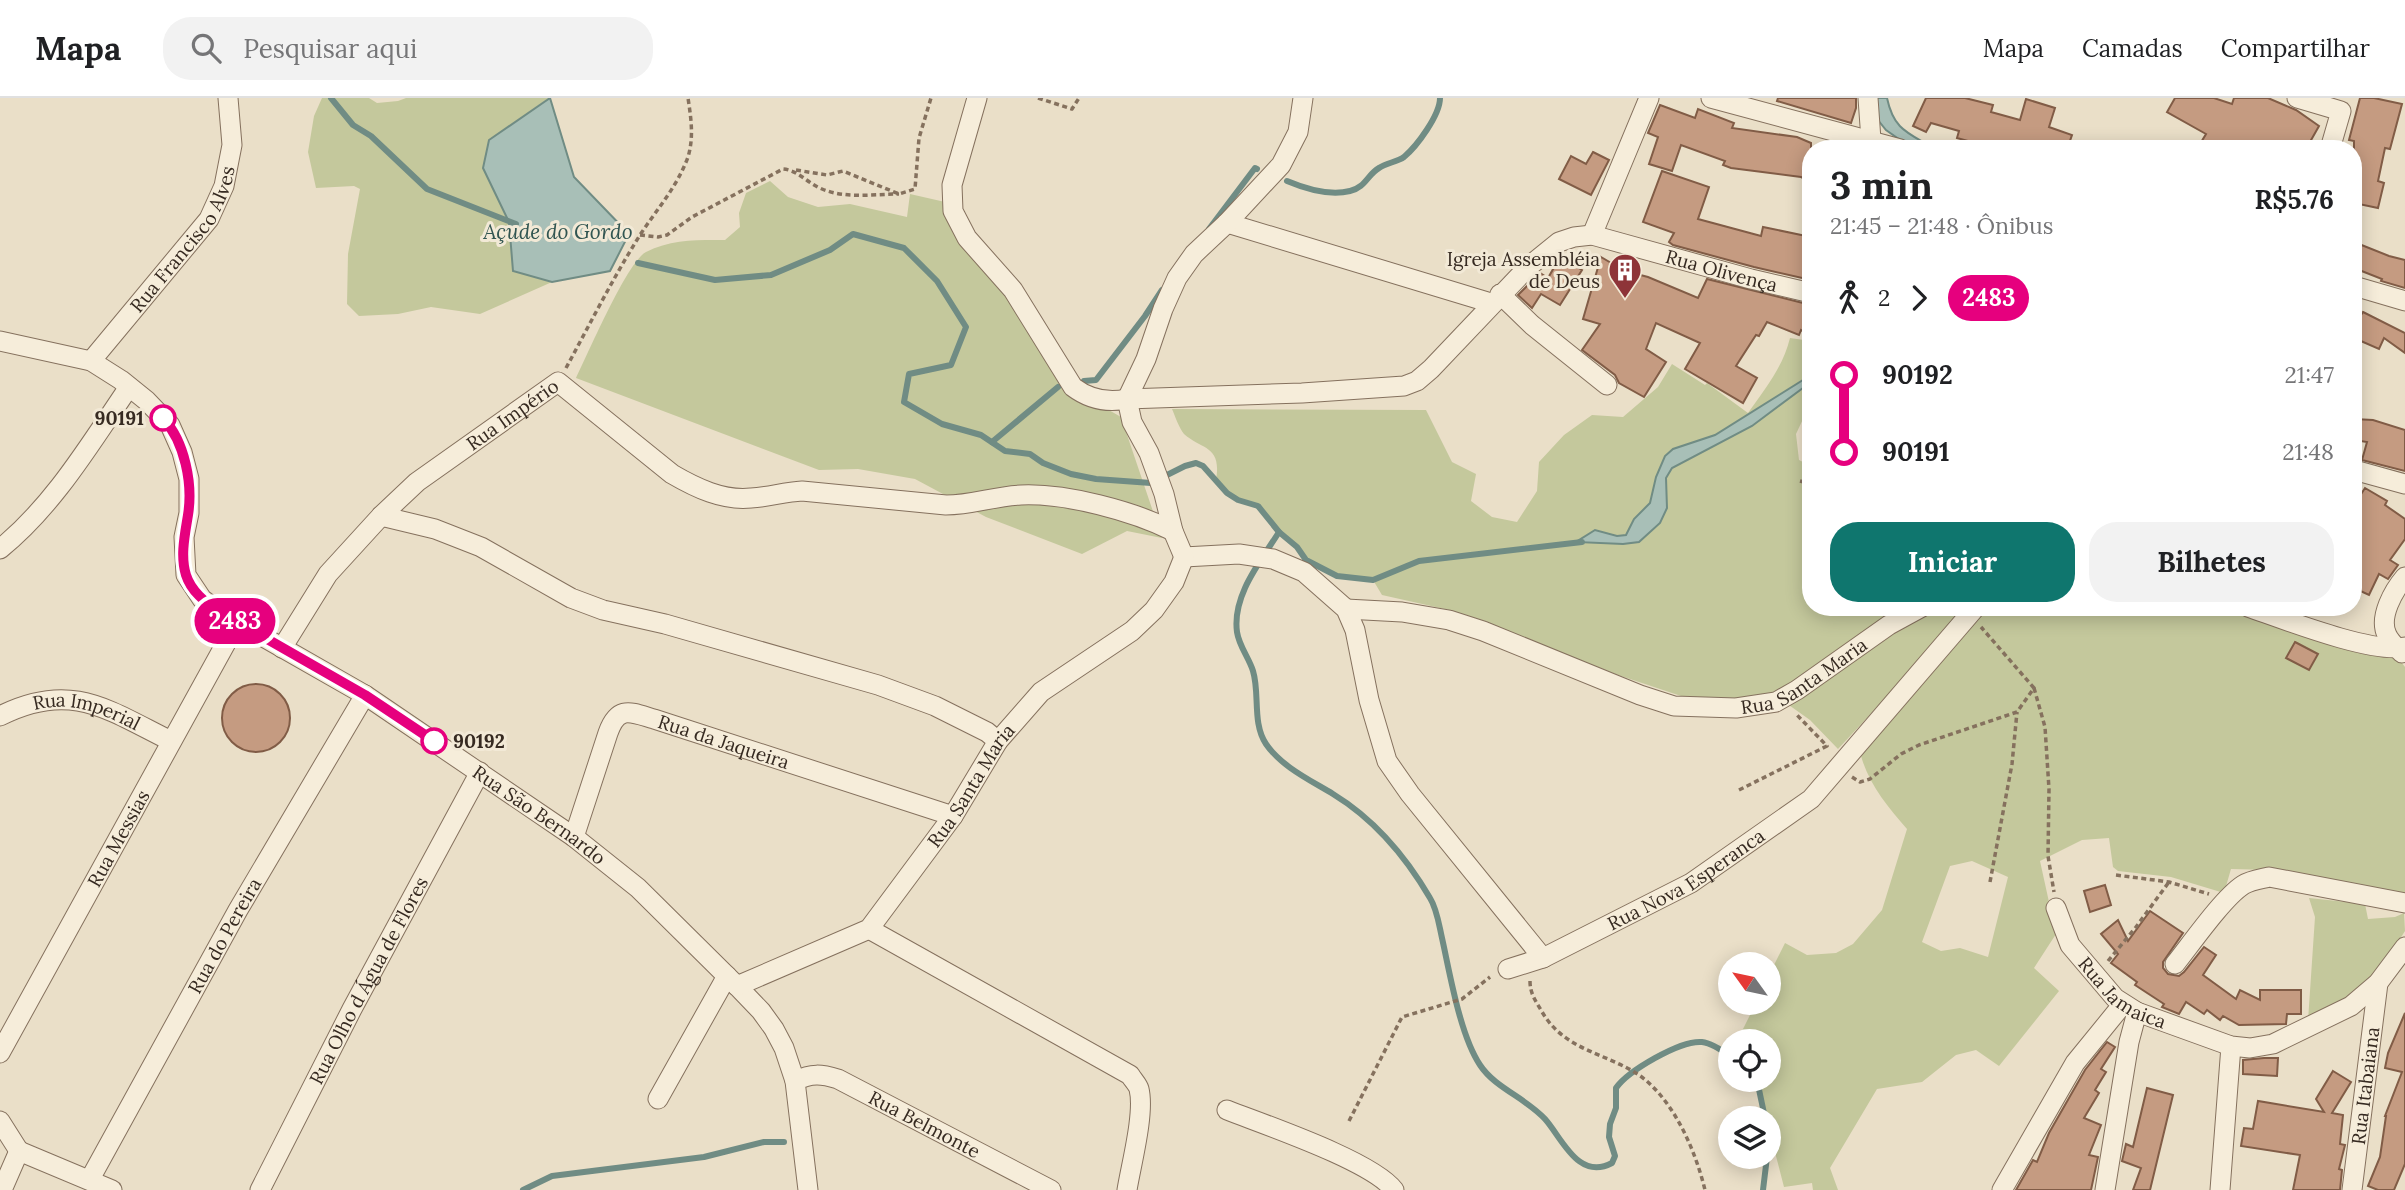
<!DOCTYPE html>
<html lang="pt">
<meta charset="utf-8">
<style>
body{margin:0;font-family:Lora,serif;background:#f2f2f2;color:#202124;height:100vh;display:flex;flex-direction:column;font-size:26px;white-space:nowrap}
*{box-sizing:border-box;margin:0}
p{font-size:23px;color:#757577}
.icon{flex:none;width:38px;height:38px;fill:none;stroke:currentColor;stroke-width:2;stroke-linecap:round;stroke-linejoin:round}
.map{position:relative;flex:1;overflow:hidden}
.side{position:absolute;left:1802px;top:42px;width:560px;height:476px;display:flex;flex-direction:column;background:#fff;border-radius:28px;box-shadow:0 4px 18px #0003}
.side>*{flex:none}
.badge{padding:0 14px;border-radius:23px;font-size:24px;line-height:46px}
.needle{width:46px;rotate:303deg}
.fabs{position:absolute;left:1718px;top:854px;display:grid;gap:14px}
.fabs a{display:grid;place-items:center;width:63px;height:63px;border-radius:50%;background:#fff;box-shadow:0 4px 18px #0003;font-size:35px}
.map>.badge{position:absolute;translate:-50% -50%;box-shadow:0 0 0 4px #fff}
.legs{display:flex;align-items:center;gap:10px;height:77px;padding:0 28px;font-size:23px}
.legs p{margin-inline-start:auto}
.headline{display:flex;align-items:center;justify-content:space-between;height:119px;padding:0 28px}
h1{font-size:38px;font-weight:700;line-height:52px}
.cta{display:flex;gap:14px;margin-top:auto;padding:14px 28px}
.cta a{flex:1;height:80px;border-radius:28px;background:#0f766e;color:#fff;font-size:28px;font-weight:700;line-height:80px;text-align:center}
.cta a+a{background:#f2f2f2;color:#202124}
ul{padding:0 28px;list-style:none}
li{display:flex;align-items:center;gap:24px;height:77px;font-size:26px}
li i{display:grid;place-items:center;width:10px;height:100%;margin:0 9px;background:currentColor}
li i::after{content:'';width:18px;height:18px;margin:-9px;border:5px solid;border-radius:50%;background:#fff}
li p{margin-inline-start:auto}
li:first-child i{background:linear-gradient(#0000 50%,currentColor 0)}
li:last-child i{background:linear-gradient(currentColor 50%,#0000 0)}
header{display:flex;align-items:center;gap:42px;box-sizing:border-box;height:98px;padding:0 35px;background:#fff;border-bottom:2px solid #e0e0e0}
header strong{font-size:33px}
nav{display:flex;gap:38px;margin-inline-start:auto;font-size:24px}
.search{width:490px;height:63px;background:#f2f2f2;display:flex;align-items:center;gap:18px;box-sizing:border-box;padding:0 24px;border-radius:28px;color:#757577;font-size:26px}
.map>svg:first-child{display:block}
</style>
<header>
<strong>Mapa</strong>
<div class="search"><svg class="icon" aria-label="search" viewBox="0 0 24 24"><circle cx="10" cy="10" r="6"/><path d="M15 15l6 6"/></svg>Pesquisar aqui</div>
<nav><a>Mapa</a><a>Camadas</a><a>Compartilhar</a></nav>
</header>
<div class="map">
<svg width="2405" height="1092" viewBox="0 0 2405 1092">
<rect width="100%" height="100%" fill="#eadfc8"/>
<g fill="#c4c89c" fill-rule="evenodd">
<path d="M322 0H369L377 5 398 3 406 0H549L489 42 483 70 509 124 513 173 552 184 480 216 431 209 398 216 359 218 347 206 348 156 360 91 354 88 316 90 308 54 314 18Z"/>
<path d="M770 83 788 99 818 109 850 106 907 119 910 96 945 104 946 120 1007 194 1042 256 1107 311 1121 319 1162 440 1127 433 1082 456 986 419 915 381 858 371 819 372 576 280C588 256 627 164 646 154 671 141 698 142 725 142L740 129 739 115 746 95Z"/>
<path d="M1790 240 1811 243V304L1796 336 1799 362 1811 368V509H1903L1778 596 1744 603 1684 599 1618 577 1449 512 1382 497 1373 482 1337 478 1306 462 1297 449 1279 434 1258 408 1238 402 1227 395 1216 382C1222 347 1202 352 1184 336 1179 330 1175 318 1172 311L1426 312 1452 364 1476 376 1471 403 1492 419 1517 424 1537 393 1539 364 1564 337 1592 317 1623 319 1658 289 1672 266 1705 287 1707 285 1748 315C1765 291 1783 269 1790 240Z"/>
<path d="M1931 509H1968L1960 520 1838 651 1810 622 1786 605Z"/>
<path d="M1978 509H2218L2334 544 2398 560 2405 569V797L2271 772 2231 771 2224 795 2171 779 2118 773 2113 769 2109 740 2082 742 2040 763 2056 836 2034 870 2059 893 1999 968 1976 952 1956 957 1922 984 1877 991 1830 1070 1838 1092H1813L1812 1085 1784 1089 1769 1031V1020H1767L1753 982H1769V943H1737L1756 905H1769V877L1785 845 1807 857 1836 855 1853 846 1882 812 1907 731C1887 708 1867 684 1860 654ZM1972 763 2008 779 1988 859 1960 850 1941 853 1922 844 1950 768Z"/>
<path d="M2309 800 2365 806 2368 821 2395 819 2404 815 2405 833 2372 885 2308 923 2315 819Z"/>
</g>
<g fill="#a8bfb7" stroke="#708c84" stroke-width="2">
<path d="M550 0 574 79 629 136 610 173 552 184 513 173 509 124 483 70 489 42Z"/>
<path d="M1872 0H1887C1894 33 1909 35 1935 51H1913L1886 32 1878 22Z"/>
<path d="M1811 277V284L1752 328 1672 370 1666 380 1667 410 1660 425 1639 444 1623 446 1576 444 1595 432 1617 438 1626 437 1634 421 1650 405 1656 379 1665 358 1673 351 1715 337Z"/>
</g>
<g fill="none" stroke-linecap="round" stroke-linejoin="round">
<g stroke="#708c84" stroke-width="6">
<path d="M331 0 353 27 371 38 427 91 516 126"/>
<path d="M1287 83C1306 91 1330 98 1350 93 1365 90 1368 76 1379 70 1386 65 1397 64 1404 59 1417 48 1440 17 1440 0"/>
<path d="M1209 131 1255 70 1257 71"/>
<path d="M638 165 715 182 771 177 830 152 853 136 904 150 937 183 966 229 951 267 909 276 904 304 942 326 981 337 1005 353 1030 356 1043 365 1071 376 1096 381 1151 385 1185 368 1196 365 1203 368 1227 395 1238 402 1258 408 1279 434 1297 449 1306 462 1337 478 1373 482 1419 463 1582 444"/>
<path d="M1084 283 1096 282 1145 218 1162 192"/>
<path d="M992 344 1058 289"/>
<path d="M1279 434C1261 463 1232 497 1237 534 1239 548 1249 560 1253 573 1260 596 1252 625 1266 646 1282 669 1310 682 1333 696 1374 721 1406 759 1430 800 1437 811 1439 827 1442 840 1450 876 1460 937 1480 967 1495 990 1526 1000 1545 1021 1562 1040 1578 1083 1612 1065L1615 1058 1609 1039 1610 1026 1616 1010V990C1628 973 1680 942 1702 944 1712 945 1723 953 1731 959"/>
<path d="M1757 982 1765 1020"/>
<path d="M523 1092 552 1078 704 1059 764 1044H784"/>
<path d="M1763 1092 1767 1059"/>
</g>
</g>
<g fill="#c59b81" stroke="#815c46" stroke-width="2">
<path d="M1778 0H1856V10L1851 25 1777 3Z"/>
<path d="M1926 0H1965L1993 7 1991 14 2020 22 2026 1 2055 10 2049 29 2072 37 2067 51H1997L1957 40 1959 33 1931 25 1926 34 1913 28Z"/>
<path d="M2175 0H2214L2232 6 2234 0H2268L2296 12 2319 28 2306 51H2197L2206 36 2167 14Z"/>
<path d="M2360 0H2374L2402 6 2390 51 2385 50 2378 83 2384 85 2378 110 2354 105V43L2349 42Z"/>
<path d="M1660 7 1695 20 1698 11 1734 25 1732 30 1797 39 1811 45V84L1801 79 1731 70 1723 67 1725 63 1681 47 1672 73 1649 66 1658 39 1648 35Z"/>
<path d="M1593 54 1609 62 1591 97 1559 81 1571 58 1586 66Z"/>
<path d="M1662 73 1709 89 1698 121 1761 138 1763 129 1811 139V182L1754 169 1673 147 1669 144 1674 135 1643 124Z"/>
<path d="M2354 144 2389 158 2405 162V190L2381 183 2382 181 2354 170Z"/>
<path d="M1560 159 1582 172 1560 207 1541 196 1532 210 1518 197 1540 175 1548 180Z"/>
<path d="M1601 159 1625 173 1648 179 1698 200 1707 181 1811 207V239L1801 232 1799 237 1767 224 1759 238 1756 237 1736 268 1757 280 1743 305 1685 271 1700 245 1656 225 1646 251 1666 264 1644 299 1619 285 1615 277 1582 252 1600 226 1583 221Z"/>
<path d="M2363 214 2405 235V255L2384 240 2379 251 2354 240V219L2359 220Z"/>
<path d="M2354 321 2373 322 2405 332V373L2362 362 2367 344 2354 342Z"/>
<path d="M2365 390 2387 403 2385 407 2405 421V441L2390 462 2398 467 2388 481 2379 476 2369 497 2354 490V407Z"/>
<path d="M2295 544 2318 556 2309 572 2286 560Z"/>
<circle cx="256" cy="620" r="34"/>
<path d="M2105 787 2111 807 2090 814 2084 793Z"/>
<path d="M2150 813 2183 835 2163 864V870L2168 876 2179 878 2184 874 2204 849 2216 857 2203 877 2236 901 2240 892 2260 902V892H2301V916H2287L2286 926 2239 927 2223 918 2220 922 2207 912 2204 916 2186 904 2179 916 2162 909 2164 906 2135 887 2137 884 2111 865 2118 856 2101 836 2118 822 2128 843Z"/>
<path d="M2405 915V1066L2394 1092H2378L2368 1088 2380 1059 2386 1018H2385L2402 974 2385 970 2388 955Z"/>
<path d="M2107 944 2115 949 2101 971 2106 974 2095 992 2099 995 2084 1020 2101 1027 2089 1057 2098 1059 2091 1092H2016L2033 1062 2037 1064 2049 1035 2085 972Z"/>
<path d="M2264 960H2278L2277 978 2243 976V962Z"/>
<path d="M2333 973 2351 984 2332 1015 2343 1017 2340 1046 2345 1047 2339 1071 2342 1072 2340 1092H2293L2300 1057 2241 1048 2244 1030 2253 1031 2258 1003 2324 1014 2316 1001Z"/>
<path d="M2147 990 2173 997 2150 1092H2133L2141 1070 2122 1063 2126 1046 2133 1049Z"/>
</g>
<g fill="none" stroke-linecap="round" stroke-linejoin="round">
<defs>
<g id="minor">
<path id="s1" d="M977 0 952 87 953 113 967 140 1013 192 1073 289C1089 301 1108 305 1127 301L1302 295 1404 288 1417 283 1431 271 1528 169 1559 144 1574 139 1592 137 1751 181 1811 195"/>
<path d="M1711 0 1900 51"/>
<path d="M1868 0 1871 42"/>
<path d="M2297 0 2341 13 2330 51"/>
<path d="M1227 125 1491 205"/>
<path d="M1592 137 1649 0"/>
<path d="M2354 188 2405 203"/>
<path d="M1500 196 1532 227 1607 287"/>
<path id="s2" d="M0 243 91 263 121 282 147 303 170 327 182 354 189 381V415L184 439 186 477 202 501 218 513 365 597 574 739 638 790 737 888 761 913 774 931 784 950 795 983 808 1092"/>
<path id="s3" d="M91 263 209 121 224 88 232 47 228 0"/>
<path d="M2354 372 2405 386"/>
<path d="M381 418 435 431 481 449 571 500 603 512 665 526 878 587 935 608 987 634 998 643"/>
<path d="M0 451C54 407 90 346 129 289"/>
<path d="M1184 459 1239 456 1273 461 1304 474 1346 511 1355 532 1369 602 1387 663 1410 696 1543 860"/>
<path d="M1184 459 1173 433 1164 396 1149 355 1132 324 1127 301 1146 261 1163 211 1177 180 1194 156 1227 125 1281 67 1298 34 1303 0"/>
<path d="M2248 509C2283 521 2372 556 2405 549"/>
<path id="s4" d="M1346 511 1402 514 1449 522 1483 533 1640 597 1674 608 1736 610 1776 604 1797 592 1889 527 1922 509"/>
<path id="s5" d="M282 550 328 476 381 418 417 384 558 284 672 376C696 390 723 403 751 400 769 399 784 394 802 393L946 407C972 407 995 398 1021 397 1066 395 1133 413 1173 433"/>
<path d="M2402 555C2397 550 2390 544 2387 537 2378 519 2394 492 2405 479"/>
<path id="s6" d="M0 618C71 582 108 612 171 643"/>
<path id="s7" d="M574 739 608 635C618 607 630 614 654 621L953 718"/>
<path id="s8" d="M2056 810 2070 847 2115 900 2137 914 2231 948 2250 950 2273 946 2351 908 2378 885 2405 849"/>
<path d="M869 831 1130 977C1133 982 1138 987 1139 991 1145 1015 1131 1067 1127 1092"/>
<path d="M2175 866C2191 846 2223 800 2243 787 2251 782 2261 781 2269 779L2405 805"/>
<path id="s9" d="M1508 871 1543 860 1691 785 1811 701 1976 509"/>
<path id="s10" d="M737 888 869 831 953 718 998 643 1041 594 1132 533 1154 512 1174 484 1184 459"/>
<path id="s11" d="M0 955 237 525"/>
<path id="s12" d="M795 983C812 975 821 976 838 981L1051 1092"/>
<path d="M658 1001 727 878"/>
<path d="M1227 1012C1265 1027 1372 1063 1394 1092"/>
<path d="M0 1023 19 1053"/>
<path d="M19 1053 112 1092"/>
<path id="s13" d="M90 1081 238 812 365 597"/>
<path d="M2 1092 19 1053"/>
<path id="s14" d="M260 1092 352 911 480 674"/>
<path d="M2002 1092 2075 965 2123 906"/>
<path d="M2105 1092 2129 944 2137 914"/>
<path d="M2220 1092 2231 948"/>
<path id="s15" d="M2352 1092 2378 885"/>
</g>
</defs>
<use href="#minor" stroke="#85715e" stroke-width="21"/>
<g stroke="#85715e" stroke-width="3.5" stroke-dasharray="5 3.5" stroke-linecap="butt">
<path d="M1038 0 1072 11 1079 0"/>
<path d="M796 72 827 77 843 73 899 96 915 91 919 40 931 0"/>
<path d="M640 137 658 139 667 137 692 119 783 71C798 72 807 85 822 91 846 101 874 96 899 96"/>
<path d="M566 270C590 226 613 180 640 137 657 111 677 89 688 59 694 39 691 20 688 0"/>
<path d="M1800 383 1811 386"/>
<path d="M2034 590 2045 629 2049 691 2048 758 2054 794"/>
<path d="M1852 679 1860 684 1870 681 1901 656 1919 647 2017 614 2034 590 1981 529"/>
<path d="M1739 692 1827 648 1796 616"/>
<path d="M2116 777 2169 784 2209 796"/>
<path d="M1990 784 2012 666 2017 614"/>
<path d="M2108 863 2136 829 2169 784"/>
<path d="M1530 883C1530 895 1535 902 1541 912 1566 958 1619 955 1651 987 1678 1013 1696 1055 1705 1092"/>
<path d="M1349 1023 1402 919 1462 901 1490 879"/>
</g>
<use href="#minor" stroke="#f6edda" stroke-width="19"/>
</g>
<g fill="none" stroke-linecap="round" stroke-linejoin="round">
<defs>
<path id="line-1" d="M163 320C185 344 193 386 188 417 185 436 180 458 186 477 191 493 205 504 218 513L365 597 434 643"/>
</defs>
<use href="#line-1" stroke="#fff" stroke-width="16"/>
<use href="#line-1" stroke="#e6007e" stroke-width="10"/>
</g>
<defs>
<symbol id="building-pin" viewBox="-11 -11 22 30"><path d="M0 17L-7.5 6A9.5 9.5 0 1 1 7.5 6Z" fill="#8e3438" stroke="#f2e9d6"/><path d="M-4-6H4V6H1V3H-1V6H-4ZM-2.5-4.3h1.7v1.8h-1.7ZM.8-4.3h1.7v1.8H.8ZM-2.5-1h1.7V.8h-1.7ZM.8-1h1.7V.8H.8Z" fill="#fff"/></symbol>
</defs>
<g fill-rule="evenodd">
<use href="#building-pin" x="1606" y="153" width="38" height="52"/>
</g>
<g fill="#fff" stroke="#e6007e" stroke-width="3.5">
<circle cx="163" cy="320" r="12"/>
<circle cx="434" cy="643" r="12"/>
</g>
<g text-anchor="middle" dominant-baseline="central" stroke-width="6" stroke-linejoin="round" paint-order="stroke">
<g font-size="19" fill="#362a21" stroke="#f2e9d6">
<text stroke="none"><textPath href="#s3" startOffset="154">Rua Francisco Alves</textPath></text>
<text stroke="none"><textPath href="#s1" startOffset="1046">Rua Olivença</textPath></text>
<text stroke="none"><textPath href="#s5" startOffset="332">Rua Império</textPath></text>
<text stroke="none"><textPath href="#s4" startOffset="483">Rua Santa Maria</textPath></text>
<text stroke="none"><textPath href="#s6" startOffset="91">Rua Imperial</textPath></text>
<text stroke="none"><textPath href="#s7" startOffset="240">Rua da Jaqueira</textPath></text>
<text stroke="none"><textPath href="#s10" startOffset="320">Rua Santa Maria</textPath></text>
<text stroke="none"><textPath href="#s2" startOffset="779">Rua São Bernardo</textPath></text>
<text stroke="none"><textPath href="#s11" startOffset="245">Rua Messias</textPath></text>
<text stroke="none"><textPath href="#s9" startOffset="200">Rua Nova Esperanca</textPath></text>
<text stroke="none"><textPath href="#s13" startOffset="278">Rua do Pereira</textPath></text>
<text stroke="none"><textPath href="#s14" startOffset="236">Rua Olho d Água de Flores</textPath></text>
<text stroke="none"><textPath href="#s8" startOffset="112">Rua Jamaica</textPath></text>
<text stroke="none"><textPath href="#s15" startOffset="105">Rua Itabaiana</textPath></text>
<text stroke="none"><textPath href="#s12" startOffset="142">Rua Belmonte</textPath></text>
</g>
<g font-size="19" fill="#362a21" stroke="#f2e9d6" text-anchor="end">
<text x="1600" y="161">Igreja Assembléia<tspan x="1600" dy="22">de Deus</tspan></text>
</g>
<g font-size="19" font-weight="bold" fill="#362a21" stroke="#f2e9d6" text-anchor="end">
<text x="144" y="320">90191</text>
<text x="453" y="643" text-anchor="start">90192</text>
</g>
<g font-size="21" font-style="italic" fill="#315551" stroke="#f2e9d6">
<text x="558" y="133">Açude do Gordo</text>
</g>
</g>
</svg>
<div class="fabs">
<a><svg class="needle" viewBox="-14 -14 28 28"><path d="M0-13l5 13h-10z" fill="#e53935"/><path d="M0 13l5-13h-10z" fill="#757577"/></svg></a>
<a><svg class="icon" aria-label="locate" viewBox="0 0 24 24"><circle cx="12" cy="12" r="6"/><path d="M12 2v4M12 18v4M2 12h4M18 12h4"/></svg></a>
<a><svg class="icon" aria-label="layers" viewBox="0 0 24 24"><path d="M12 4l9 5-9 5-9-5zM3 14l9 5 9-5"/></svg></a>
</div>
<b class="badge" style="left:235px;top:523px;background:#e6007e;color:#fff">2483</b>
<section class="side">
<div class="headline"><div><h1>3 min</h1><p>21:45 – 21:48 · Ônibus</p></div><b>R$5.76</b></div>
<div class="legs"><svg class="icon" aria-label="walk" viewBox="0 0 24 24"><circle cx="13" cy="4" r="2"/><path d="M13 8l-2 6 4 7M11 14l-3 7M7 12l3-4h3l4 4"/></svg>2<svg class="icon" aria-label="forward" viewBox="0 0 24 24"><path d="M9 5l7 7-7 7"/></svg><b class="badge" style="background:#e6007e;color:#fff">2483</b></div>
<ul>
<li><i style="color:#e6007e"></i><b>90192</b><p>21:47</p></li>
<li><i style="color:#e6007e"></i><b>90191</b><p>21:48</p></li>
</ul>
<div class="cta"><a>Iniciar</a><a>Bilhetes</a></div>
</section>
</div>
